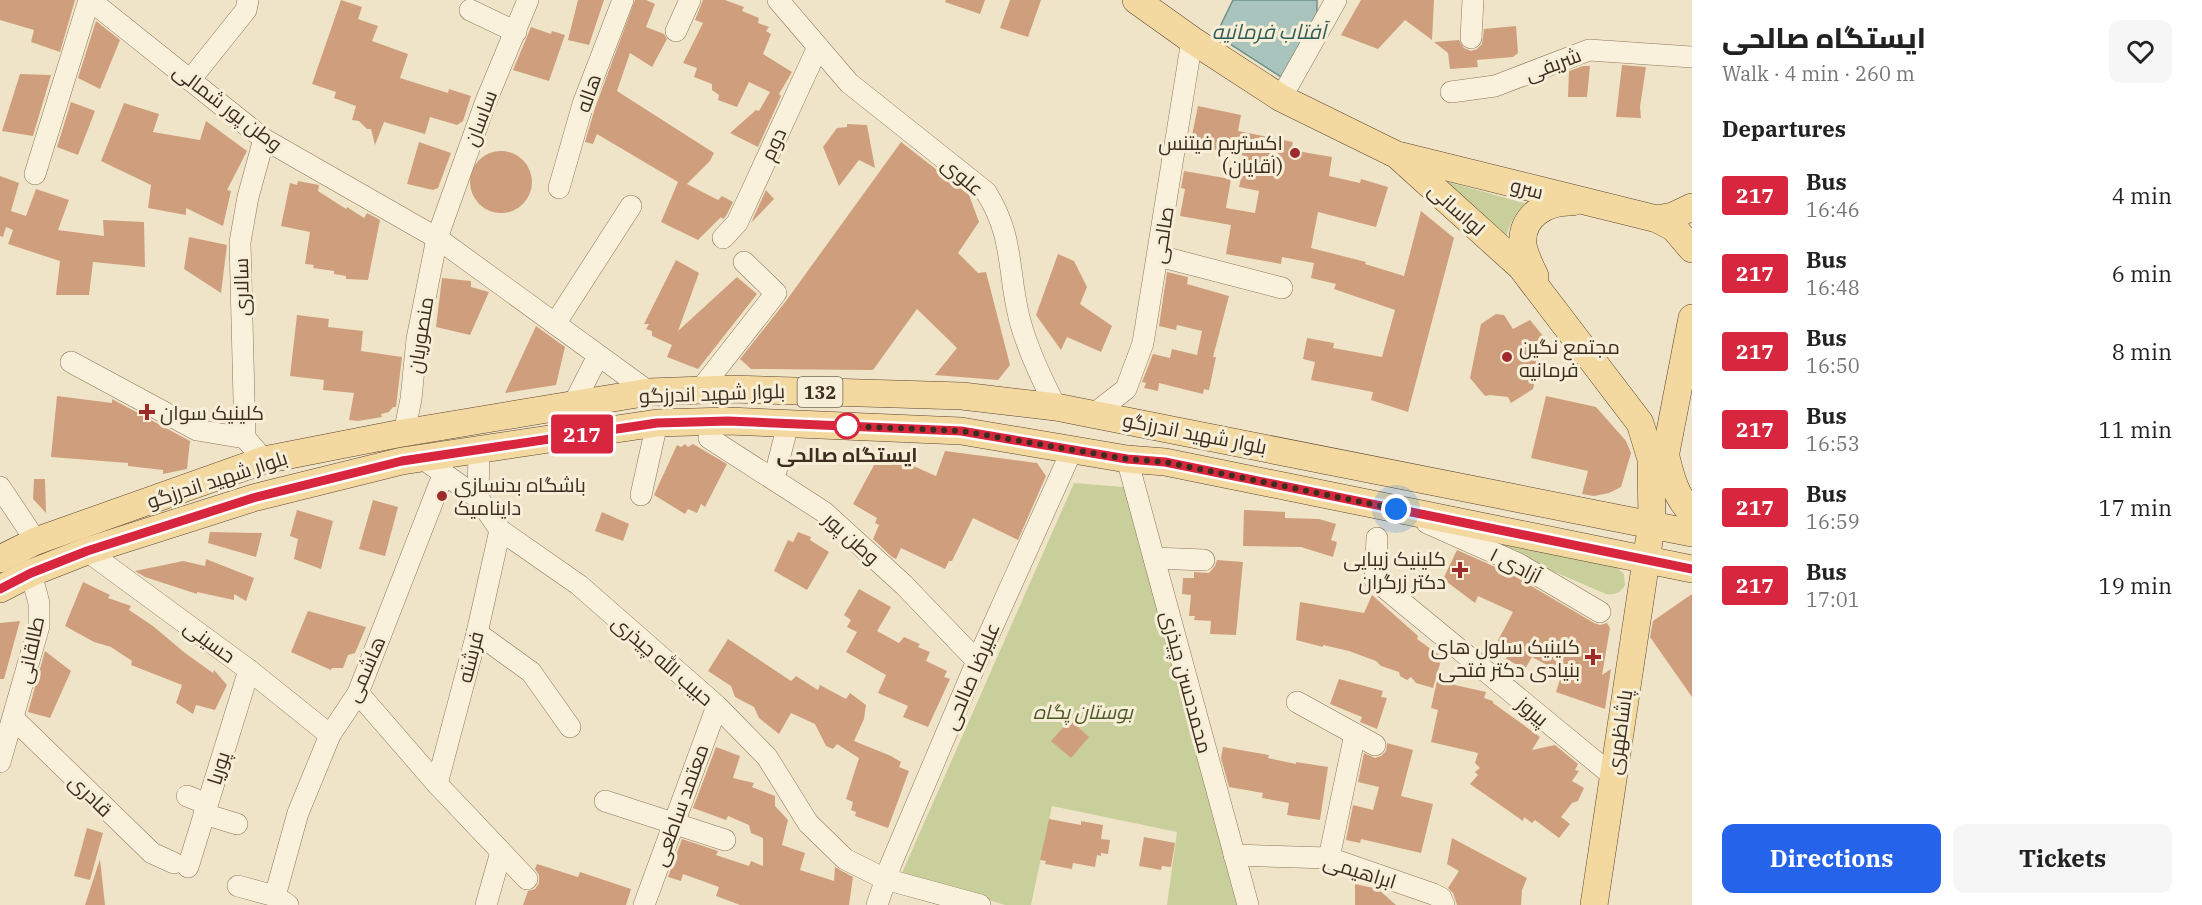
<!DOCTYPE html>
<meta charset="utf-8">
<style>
body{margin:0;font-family:"IBM Plex Serif",Cairo,serif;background:#f6f6f6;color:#222;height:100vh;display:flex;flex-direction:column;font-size:22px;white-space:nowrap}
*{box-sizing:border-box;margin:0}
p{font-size:20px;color:#767676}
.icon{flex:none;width:33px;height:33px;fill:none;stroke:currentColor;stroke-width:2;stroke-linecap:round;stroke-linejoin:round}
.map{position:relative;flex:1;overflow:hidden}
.details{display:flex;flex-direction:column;background:#fff;width:510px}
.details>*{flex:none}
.badge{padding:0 12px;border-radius:4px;font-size:21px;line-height:39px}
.you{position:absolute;width:30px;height:30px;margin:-15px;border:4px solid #fff;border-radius:50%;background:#1a73e8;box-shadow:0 0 0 9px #1a73e833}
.map>.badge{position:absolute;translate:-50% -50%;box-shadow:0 0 0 3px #fff}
h2{padding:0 30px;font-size:22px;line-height:54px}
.round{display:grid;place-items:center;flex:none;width:63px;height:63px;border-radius:12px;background:#f6f6f6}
.head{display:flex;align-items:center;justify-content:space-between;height:102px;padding:0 30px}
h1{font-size:28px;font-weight:800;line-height:45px}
.action{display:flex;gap:12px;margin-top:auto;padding:12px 30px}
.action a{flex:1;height:69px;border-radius:12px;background:#2563eb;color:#fff;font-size:24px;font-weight:800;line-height:69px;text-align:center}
.action a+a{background:#f6f6f6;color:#222}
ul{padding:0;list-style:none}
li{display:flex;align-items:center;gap:18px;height:78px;padding:0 30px}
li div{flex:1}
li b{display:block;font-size:22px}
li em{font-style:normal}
li .badge{min-width:66px;font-weight:700;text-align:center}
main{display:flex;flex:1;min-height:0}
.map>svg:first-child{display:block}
</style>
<main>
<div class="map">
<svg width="1692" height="905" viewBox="0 0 1692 905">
<rect width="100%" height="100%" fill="#f0e4c8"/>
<g fill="#c9cf9b">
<path d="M1419 174 1531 205C1515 212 1510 221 1506 238Z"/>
<path d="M1074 483 1124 487 1220 827 1240 905H1167L1177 832 1052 806 1031 905H1005L902 873Z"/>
<path d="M1469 535 1614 565 1624 574 1625 585C1620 593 1616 595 1606 594Z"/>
</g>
<path fill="#a9c4bc" stroke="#6f938a" stroke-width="1.5" d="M1233 0H1317V13L1281 77 1216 35Z"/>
<g fill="#cf9f7d">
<path d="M0 0H75L60 52 31 42 34 30 0 20Z"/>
<path d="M341 0 362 7 358 19 378 26 372 41 408 54 400 78 448 93 449 89 471 96 463 121 457 125 430 117 425 134 384 122 375 145 371 129H367L359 121 352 120 356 106 334 98 336 92 312 84Z"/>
<path d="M578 0H604L589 45 568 40Z"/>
<path d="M635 0H646L655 4 646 27 664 34 667 39 652 67 630 53 617 91 714 153 710 161 687 184 718 200 722 196 733 202 726 216 723 219 721 217 698 240 661 222 678 182 597 134 593 144 585 142 595 108Z"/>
<path d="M703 0H725L744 7 742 11 759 18 758 23 769 27 766 31 771 34 763 54 792 72 779 94 781 96 758 147 730 133 756 110 759 111 770 92 749 82 737 107 718 100 719 95 712 90V84L694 77 697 68 683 63 703 23 695 20Z"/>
<path d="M946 0H985L980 14 945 2Z"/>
<path d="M1010 0H1041L1028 37 1000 28Z"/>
<path d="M1361 0H1434L1432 40 1405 20 1378 49 1341 35Z"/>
<path d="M96 21 120 40 100 89 78 78Z"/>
<path d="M1516 26 1518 53 1513 57 1477 60 1478 67 1450 69 1448 53 1434 42 1459 40 1464 48 1471 51 1477 49 1482 44 1484 29Z"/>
<path d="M531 27 551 34 552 31 565 35 549 81 513 70Z"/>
<path d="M1622 65 1646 67 1640 107 1641 118 1616 117Z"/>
<path d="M1583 66H1590L1587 97H1568L1569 71Z"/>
<path d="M20 74 51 75 33 136 2 131Z"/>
<path d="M71 102 95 111 78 155 57 147Z"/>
<path d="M124 103 159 114 153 132 200 140 206 121 247 151 227 190 231 191 223 226 186 208V215L148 208 151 185 101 161Z"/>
<path d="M1198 106 1241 115 1238 131 1293 142 1291 150 1332 157 1329 176 1360 183 1361 179 1388 187 1376 227 1318 212 1311 248 1366 262 1365 264 1404 276 1421 211 1454 238 1408 412 1371 400 1373 392 1311 380 1315 362 1303 359 1307 338 1334 343 1333 348 1382 357 1395 310 1334 289 1336 284 1311 278 1314 263 1282 257 1281 264 1226 254 1231 225 1180 216 1185 189 1181 188 1184 171 1231 179 1226 208 1255 213 1259 191 1239 187 1246 156 1190 145Z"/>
<path d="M847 124 867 125 875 168 859 160 839 186 823 147 837 128 847 127Z"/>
<path d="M419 142 451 153 438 188 433 190 407 184Z"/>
<path d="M901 142 969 195 979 222 958 253 978 273 986 272 1010 365 998 380 935 375 957 348 917 309 873 370 751 369 740 359 786 301Z"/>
<circle cx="501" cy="182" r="31"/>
<path d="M0 176 19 183 11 211 26 216 36 189 69 200 58 230 104 236 103 220 144 222 145 267 93 262 89 295H56L60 261 8 244 13 230 6 227 3 237 0 236Z"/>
<path d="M298 181 319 185 318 191 346 209 347 207 364 218 367 213 380 220 368 280 346 279V276L334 274V271L313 268 314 265 305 264 310 232 281 226 290 183 297 185Z"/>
<path d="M766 190 774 199 751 223Z"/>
<path d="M189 237 227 245 221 293 184 269Z"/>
<path d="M1058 254 1074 261 1087 287 1080 304 1112 326 1101 352 1067 337 1061 350 1036 315Z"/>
<path d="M676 260 699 273 678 331 737 277 757 294 698 369 667 357 672 345 652 336V331L646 329 649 324H644Z"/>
<path d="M1167 272 1188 277 1187 284 1229 296 1213 357H1216L1209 390 1204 389 1203 394 1159 383 1158 391 1144 388 1146 383 1142 382 1153 354 1170 358 1172 349 1197 355 1202 331 1177 325 1176 330 1159 326Z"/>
<path d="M442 278 471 281V287L489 292 470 335 436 327Z"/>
<path d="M1496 314 1504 315 1513 329 1530 320 1544 337 1533 389 1511 403 1508 397 1490 395 1485 396 1470 378 1481 324Z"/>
<path d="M297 315 329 319 328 327 363 331 361 351 402 357 396 407H393L389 412 381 414 382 417 358 421 349 420 354 393 323 390 324 380 290 376Z"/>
<path d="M536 326 565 347 556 385 505 393Z"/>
<path d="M57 396 112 403V399L190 441 187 469 163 474V470L128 466V463L51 457Z"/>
<path d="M1546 396 1596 407 1626 441 1631 453 1621 487 1609 493 1594 496 1582 494 1588 471 1531 458Z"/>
<path d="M685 444 688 447 693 444 727 464 705 507 701 504 697 513 688 509 685 514 654 495 677 445 681 447Z"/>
<path d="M945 451 1037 463 1046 476 1018 540 973 518 952 561H949L945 569 901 548 896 559 892 557 873 539 879 525 875 523 877 518 853 504 881 452 906 453 902 461 936 476Z"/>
<path d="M34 479H45L46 513 33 499Z"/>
<path d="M373 500 398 507 385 556 359 549Z"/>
<path d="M297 510 333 521 321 569 294 559 298 539 290 536Z"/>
<path d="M1244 510 1285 512V518L1319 519 1336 524 1331 540 1337 542 1333 557 1301 547 1243 546Z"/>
<path d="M602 512 629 524 623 541 595 531Z"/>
<path d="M210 532 262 533 256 557 208 543Z"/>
<path d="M798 532 811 537 810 540 829 552 807 590 774 571 788 540 793 542Z"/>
<path d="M1457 550 1511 574 1594 623 1600 625 1607 623 1610 628 1602 675 1611 669 1605 709 1556 692 1562 673 1532 657 1525 669 1506 659 1507 656 1494 648 1513 612 1478 596 1475 603 1443 579Z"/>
<path d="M206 559 254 578 246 601 234 594V600L197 592V594L145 577 135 571 183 561 205 566Z"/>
<path d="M1217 560 1243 562 1236 635 1210 634 1211 621 1194 620 1195 616H1189L1191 595 1182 594 1183 578H1194V572L1209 573 1215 566Z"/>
<path d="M83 582 110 595 108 598 131 606 129 610 153 626 185 653 213 673 214 670 227 685 215 710 196 705 193 714 176 703 182 685 131 665 132 661 111 647 94 642 65 626Z"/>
<path d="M859 589 891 607 877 631 899 643 904 637 920 644 918 647 930 652 926 661 947 671 944 677 950 679 928 727 903 717 908 706 878 693 886 675 846 652 857 632 847 627 851 620 844 615Z"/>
<path d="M1692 594V697L1650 637 1653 621Z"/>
<path d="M1372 595 1418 636 1417 639 1442 657 1433 688 1416 683 1411 677 1407 680 1400 676 1399 672 1381 666 1376 661 1349 651 1323 645V647L1296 640 1300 602 1364 613Z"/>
<path d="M308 611 366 627 355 653 348 655 343 668H332L331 670 291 652Z"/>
<path d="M20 621 4 679H0V623Z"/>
<path d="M728 639 791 681 796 676 818 690 820 685 846 699 850 693 866 705 864 719 854 741 891 756 901 762 899 767 909 771 888 828 855 816 856 812 851 810 853 802 846 799 859 758 837 744 833 749 826 746 815 724 791 713 779 734 759 718 754 707 735 697 731 686 708 671Z"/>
<path d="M45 651 71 671 50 718 28 712Z"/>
<path d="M1339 679 1383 691 1381 697 1387 698 1377 729 1360 722 1362 717 1330 704Z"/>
<path d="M1437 681 1486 692 1484 698 1493 701V703L1540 737 1532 750 1555 745 1578 764 1575 770 1579 771 1572 781 1584 788 1578 801 1572 803 1561 817 1570 824 1559 838 1535 820 1532 823 1524 817 1523 821 1470 784 1478 775 1475 772 1480 768 1475 763 1478 753 1431 742 1438 710 1431 708Z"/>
<path d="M1070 720 1089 737 1071 758 1051 741Z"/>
<path d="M1387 743 1413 750 1401 796 1433 804 1421 853 1361 839 1360 843 1346 840 1353 805 1373 810 1379 787 1358 782 1364 753 1375 758 1381 756 1386 751Z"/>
<path d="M716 747 740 756 733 778 754 783 752 787 775 796V806L788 820 782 845 805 853 800 870 834 881 835 867 853 877 849 905H740L716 896 719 887 683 874 681 881 668 877 682 839 718 851 716 855 749 866 751 861 763 866V838L751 833 749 825 728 816 726 820 693 808Z"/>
<path d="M1223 747 1269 755 1268 758 1296 764V762L1328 767 1320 820 1287 815 1289 803 1262 798 1263 793 1229 787 1221 758Z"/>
<path d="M1049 819 1081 825V821L1103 825 1101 839 1110 840 1108 854 1101 853V856L1097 855 1095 867 1073 863 1072 869 1045 864 1046 861 1040 860Z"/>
<path d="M87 828 103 833 90 880 74 876Z"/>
<path d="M1144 837 1175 843 1171 867 1162 866 1161 870 1139 866Z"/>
<path d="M1452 838 1527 878 1522 890 1521 905H1457L1453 893 1448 888 1459 871 1447 864Z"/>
<path d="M100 859 105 905H85Z"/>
<path d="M537 864 578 877 580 872 631 889 626 905H523L528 891 535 889 539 883V875L535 869Z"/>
<path d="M1355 884 1378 889 1396 905H1355Z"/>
</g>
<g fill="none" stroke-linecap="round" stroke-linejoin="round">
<defs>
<g id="minor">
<path d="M90 0 264 139 437 238 649 392"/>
<path d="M778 0 849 83 986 192C1015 238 1007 272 1020 321 1028 351 1042 380 1056 407"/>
<path d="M470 10 516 32"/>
<path d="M676 31 690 0"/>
<path d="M1471 38 1473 0"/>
<path d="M190 80 246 10 248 0"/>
<path d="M1451 92 1495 86 1589 50 1692 57"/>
<path d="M1281 98 1336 0"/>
<path d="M35 174 89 0"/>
<path d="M559 188 583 104 623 0"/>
<path d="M723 238 737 223 818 47"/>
<path d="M1159 256 1282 288"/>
<path d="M555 324 631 206"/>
<path d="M71 362 197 430 245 438"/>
<path d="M700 390 776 293 744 262"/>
<path d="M573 405 598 356"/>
<path d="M1095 413 1126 389 1143 343 1192 40"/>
<path d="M404 433 411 399 417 339 437 238 486 101 528 0"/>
<path d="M709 438 824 512 904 585 977 661"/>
<path d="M422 458 478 498 500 530 579 585 717 706 767 757 808 823 845 859 885 879 980 905"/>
<path d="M1127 459 1248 905"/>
<path d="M264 460 245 438 240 242 248 197 264 139"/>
<path d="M774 479 788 424"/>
<path d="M0 487 36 541"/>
<path d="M641 495 657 423"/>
<path d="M478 498 479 450"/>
<path d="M1427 523 1517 563 1600 612"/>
<path d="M1377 538 1375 580 1613 776"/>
<path d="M87 551 249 670 330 735"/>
<path d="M1154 558 1204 560"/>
<path d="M477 633 531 672 570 727"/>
<path d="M358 693 437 784 527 879"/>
<path d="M1297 702 1375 745"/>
<path d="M14 719 152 853 174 863"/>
<path d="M0 762 39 626V603L31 573"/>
<path d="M437 784 477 633 500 530"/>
<path d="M187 796 207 804"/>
<path d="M605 801 725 840"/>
<path d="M204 814 237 824"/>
<path d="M1234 855 1329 858 1433 894 1441 898 1444 905"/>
<path d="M1329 858 1355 734"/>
<path d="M188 867 249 670"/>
<path d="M238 886 275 896 288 905"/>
<path d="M275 896 298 813 330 735 358 693 443 475"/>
<path d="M486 905 501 852"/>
<path d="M644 905 717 706"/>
<path d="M877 905 891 864 977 661 1072 450"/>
</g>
<g id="major">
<path d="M1136 0 1192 40 1281 98 1397 155 1521 267 1640 423 1651 459 1652 524"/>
<path d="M1402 156 1657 219 1674 228 1692 249"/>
<path d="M1657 219 1673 216 1692 207"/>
<path d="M1535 276C1530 266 1525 256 1523 245 1520 216 1547 201 1572 202"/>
<path d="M1666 457C1671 478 1676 497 1692 513"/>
<path d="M1660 483 1692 318"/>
<path d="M0 559 36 541 264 460 397 434 649 392 731 389 962 396 1056 407 1692 533"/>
<path d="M0 589 31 573 87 551 253 498 402 461 657 423 728 421 961 431 1127 459 1165 462 1692 569"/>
<path d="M1594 905 1649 541"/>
</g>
</defs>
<use href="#minor" stroke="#8d765c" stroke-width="22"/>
<use href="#major" stroke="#5b4430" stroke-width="28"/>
<use href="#minor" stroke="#faf1dc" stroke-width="21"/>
<use href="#major" stroke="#f3d9a0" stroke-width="27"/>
</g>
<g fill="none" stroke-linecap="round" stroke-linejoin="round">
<defs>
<path id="line" d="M0 589 31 573 87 551 253 498 402 461 657 423 728 421 961 431 1127 459 1165 462 1692 569"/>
</defs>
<use href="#line" stroke="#fff" stroke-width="14"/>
<use href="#line" stroke="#d7263d" stroke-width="9"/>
<path stroke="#3d2e20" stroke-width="6" stroke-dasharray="0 10.8" d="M847 426 961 431 1127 459 1165 462 1396 509"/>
</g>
<g fill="#9e2a2b" stroke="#f7eed8" stroke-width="2">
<circle cx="1295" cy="153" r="6"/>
<circle cx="1507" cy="357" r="6"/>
<path d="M144 403h6v6h6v6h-6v6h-6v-6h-6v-6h6z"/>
<circle cx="442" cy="496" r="6"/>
<path d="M1457 561h6v6h6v6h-6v6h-6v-6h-6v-6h6z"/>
<path d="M1590 648h6v6h6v6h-6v6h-6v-6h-6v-6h6z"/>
</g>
<circle fill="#fff" stroke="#d7263d" stroke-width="3" cx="847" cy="426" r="12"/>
<g text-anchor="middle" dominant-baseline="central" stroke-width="6" stroke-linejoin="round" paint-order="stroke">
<rect fill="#f7eed8" stroke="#756857" stroke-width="1.5" x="797.5" y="377" width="45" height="30" rx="4.5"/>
<g font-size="18" font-weight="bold" fill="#3d2e20">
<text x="820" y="392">132</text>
</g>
<g font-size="20" fill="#3d2e20" stroke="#f7eed8">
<text transform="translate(1553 64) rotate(-21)">شریفی</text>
<text transform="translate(588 93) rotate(-71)">هاله</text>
<text transform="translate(228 107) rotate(37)">وطن پور شمالی</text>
<text transform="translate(480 118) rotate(-69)">ساسان</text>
<text transform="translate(773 144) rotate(-65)">دوم</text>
<text transform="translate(963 176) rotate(40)">علوی</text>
<text transform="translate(1527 188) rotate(14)">سرو</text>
<text transform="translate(1457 209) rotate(42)">لواسانی</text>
<text transform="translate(1162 235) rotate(-81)">صالحی</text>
<text transform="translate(241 287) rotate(-91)">سالاری</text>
<text transform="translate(420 335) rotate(-81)">منصوریان</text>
<text transform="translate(712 393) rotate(-2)">بلوار شهید اندرزگو</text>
<text transform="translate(1195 433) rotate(11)">بلوار شهید اندرزگو</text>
<text transform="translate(217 479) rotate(-18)">بلوار شهید اندرزگو</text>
<text transform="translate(852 538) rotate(42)">وطن پور</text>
<text transform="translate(1516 565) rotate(27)">آزادی ۱</text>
<text transform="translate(210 641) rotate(36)">حسینی</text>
<text transform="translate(30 650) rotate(-78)">طالقانی</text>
<text transform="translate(470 657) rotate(-76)">فرشته</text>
<text transform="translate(663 660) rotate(41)">حبیب الله چیذری</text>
<text transform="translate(365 669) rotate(-66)">هاشمی</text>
<text transform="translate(971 676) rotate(-67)">علیرضا صالحی</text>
<text transform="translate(1187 682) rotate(75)">محمدحسن چیذری</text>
<text transform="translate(1533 711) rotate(40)">پیروز</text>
<text transform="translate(1619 732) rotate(-82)">پاشاظهری</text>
<text transform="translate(218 768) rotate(-73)">پوریا</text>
<text transform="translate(91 795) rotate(44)">قادری</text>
<text transform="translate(680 805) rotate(-70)">معتمد ساطعی</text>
<text transform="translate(1360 871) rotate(17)">ابراهیمی</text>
</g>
<g font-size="20" fill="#3d2e20" stroke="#f7eed8" text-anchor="end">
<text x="1283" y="142">اکستریم فیتنس<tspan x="1283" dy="23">(آقایان)</tspan></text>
<text x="1519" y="346" text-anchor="start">مجتمع نگین<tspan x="1519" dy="23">فرمانیه</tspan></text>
<text x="160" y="412" text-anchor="start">کلینیک سوان</text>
<text x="454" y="484" text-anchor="start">باشگاه بدنسازی<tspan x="454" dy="23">داینامیک</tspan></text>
<text x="1446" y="558">کلینیک زیبایی<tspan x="1446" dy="23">دکتر زرگران</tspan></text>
<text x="1580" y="646">کلینیک سلول های<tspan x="1580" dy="23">بنیادی دکتر فتحی</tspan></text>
</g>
<g font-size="20" font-weight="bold" fill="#3d2e20" stroke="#f7eed8">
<text x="847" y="454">ایستگاه صالحی</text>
</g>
<g font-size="20" font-style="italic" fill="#4d5a26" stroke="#f7eed8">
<text x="1083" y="711">بوستان پگاه</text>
</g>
<g font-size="21" font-style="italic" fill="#2f5d5a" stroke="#f7eed8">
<text x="1269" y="31">آفتاب فرمانیه</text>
</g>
</g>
</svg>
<div class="you" style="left:1396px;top:509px"></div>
<b class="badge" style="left:582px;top:434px;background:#d7263d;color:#fff">217</b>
</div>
<section class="details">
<div class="head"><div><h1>ایستگاه صالحی</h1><p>Walk · 4 min · 260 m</p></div><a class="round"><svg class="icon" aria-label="heart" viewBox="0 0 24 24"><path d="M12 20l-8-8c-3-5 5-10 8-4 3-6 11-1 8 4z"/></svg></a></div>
<h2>Departures</h2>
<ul>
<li><span class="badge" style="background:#d7263d;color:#fff">217</span><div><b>Bus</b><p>16:46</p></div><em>4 min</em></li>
<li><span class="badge" style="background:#d7263d;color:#fff">217</span><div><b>Bus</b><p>16:48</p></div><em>6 min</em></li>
<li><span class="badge" style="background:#d7263d;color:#fff">217</span><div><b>Bus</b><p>16:50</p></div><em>8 min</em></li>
<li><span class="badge" style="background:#d7263d;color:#fff">217</span><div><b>Bus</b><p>16:53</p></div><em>11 min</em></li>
<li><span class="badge" style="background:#d7263d;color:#fff">217</span><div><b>Bus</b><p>16:59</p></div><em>17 min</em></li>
<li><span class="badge" style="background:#d7263d;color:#fff">217</span><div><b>Bus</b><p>17:01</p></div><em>19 min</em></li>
</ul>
<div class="action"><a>Directions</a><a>Tickets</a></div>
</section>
</main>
